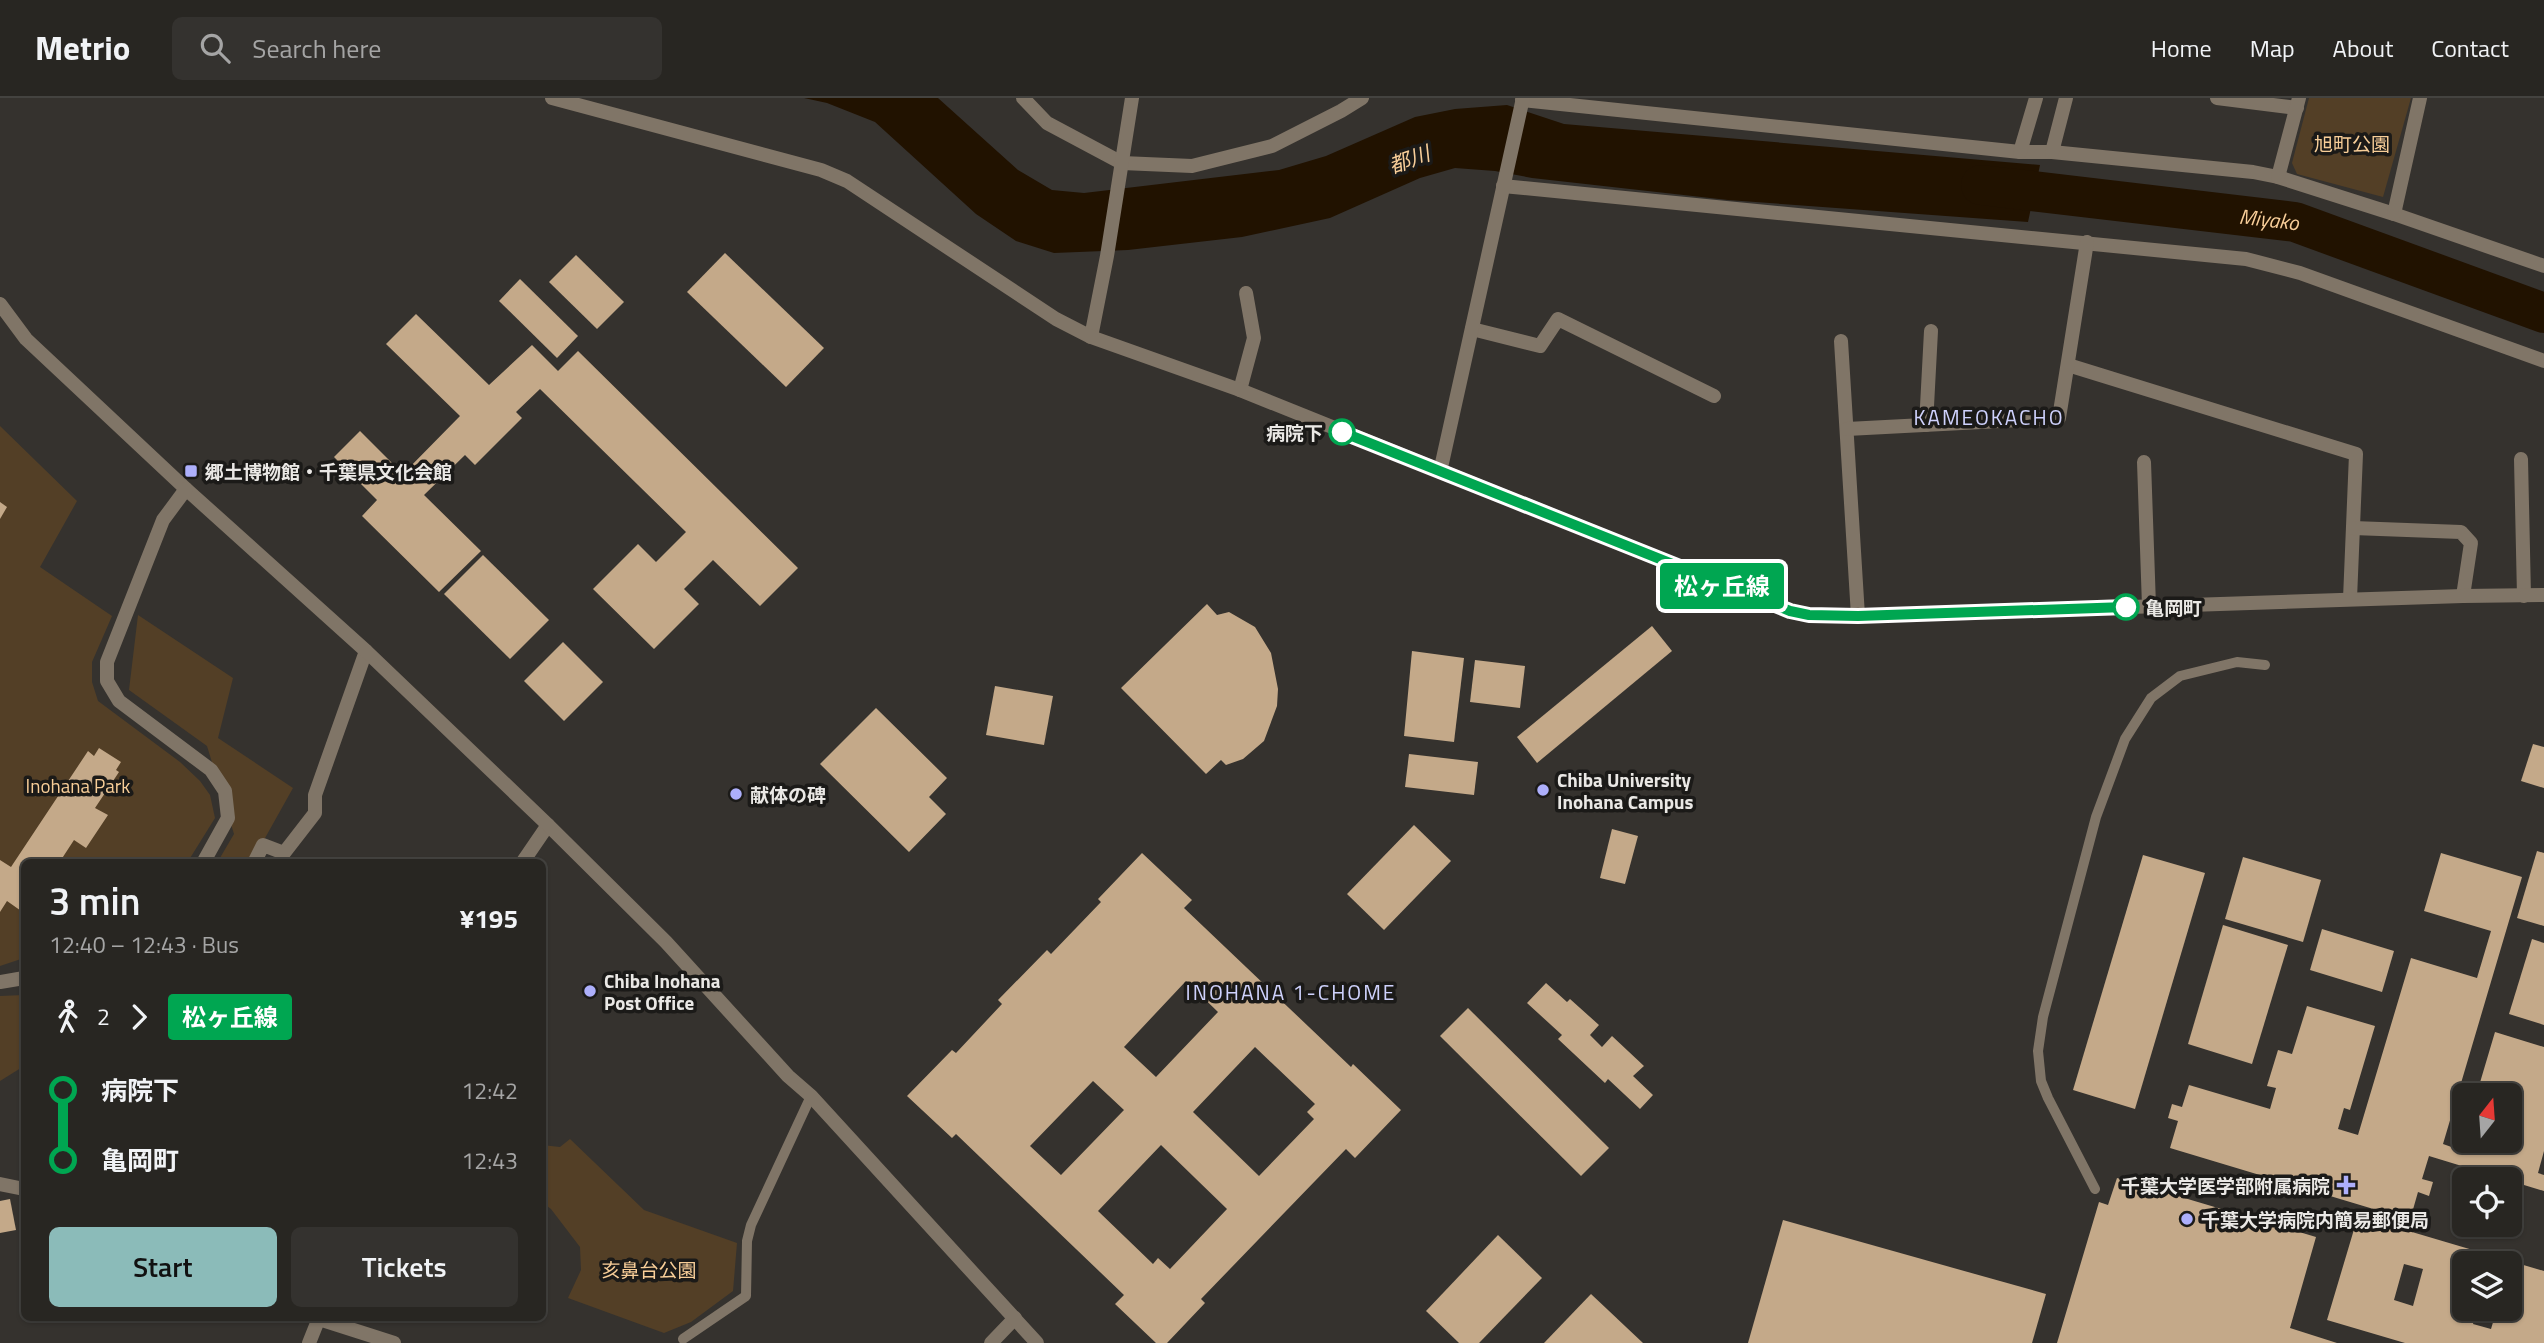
<!DOCTYPE html>
<meta charset="utf-8">
<style>
body{margin:0;font-family:"Titillium Web","Noto Sans JP",sans-serif;background:#34322f;color:#f1f3f6;height:100vh;display:flex;flex-direction:column;font-size:26px;white-space:nowrap}
*{box-sizing:border-box;margin:0}
p{font-size:23px;color:#a5a5a5}
.icon{flex:none;width:38px;height:38px;fill:none;stroke:currentColor;stroke-width:2;stroke-linecap:round;stroke-linejoin:round}
.map{position:relative;flex:1;overflow:hidden}
.side{position:absolute;left:21px;top:761px;width:525px;height:462px;display:flex;flex-direction:column;background:#282622;border-radius:10px;box-shadow:0 2px 5px #0004,0 0 0 2px #444340}
.side>*{flex:none}
.badge{padding:0 14px;border-radius:5px;font-size:24px;line-height:46px}
.needle{width:46px;rotate:17deg}
.buttons{position:absolute;left:2452px;top:985px;display:grid;gap:14px}
.buttons a{display:grid;place-items:center;width:70px;height:70px;border-radius:10px;background:#282622;box-shadow:0 2px 5px #0004,0 0 0 2px #444340;font-size:35px}
.map>.badge{position:absolute;translate:-50% -50%;box-shadow:0 0 0 4px #fff}
.legs{display:flex;align-items:center;gap:10px;height:77px;padding:0 28px;font-size:23px}
.legs p{margin-inline-start:auto}
.head{display:flex;align-items:center;justify-content:space-between;height:119px;padding:0 28px}
h1{font-size:38px;font-weight:600;line-height:52px}
.cta{display:flex;gap:14px;margin-top:auto;padding:14px 28px}
.cta a{flex:1;height:80px;border-radius:10px;background:#8bbbb9;color:#111;font-size:28px;font-weight:600;line-height:80px;text-align:center}
.cta a+a{background:#34322f;color:#f1f3f6}
ul{padding:0 28px;list-style:none}
li{display:flex;align-items:center;gap:24px;height:70px;font-size:26px}
li i{display:grid;place-items:center;width:10px;height:100%;margin:0 9px;background:currentColor}
li i::after{content:'';width:18px;height:18px;margin:-9px;border:5px solid;border-radius:50%;background:#282622}
li p{margin-inline-start:auto}
li:first-child i{background:linear-gradient(#0000 50%,currentColor 0)}
li:last-child i{background:linear-gradient(currentColor 50%,#0000 0)}
header{display:flex;align-items:center;gap:42px;box-sizing:border-box;height:98px;padding:0 35px;background:#282622;border-bottom:2px solid #444340}
header strong{font-size:33px}
nav{display:flex;gap:38px;margin-inline-start:auto;font-size:24px}
.search{width:490px;height:63px;background:#34322f;display:flex;align-items:center;gap:18px;box-sizing:border-box;padding:0 24px;border-radius:10px;color:#a5a5a5;font-size:26px}
.map>svg:first-child{display:block}
</style>
<header>
<strong>Metrio</strong>
<div class="search"><svg class="icon" aria-label="search" viewBox="0 0 24 24"><circle cx="10" cy="10" r="6"/><path d="M15 15l6 6"/></svg>Search here</div>
<nav><a>Home</a><a>Map</a><a>About</a><a>Contact</a></nav>
</header>
<div class="map">
<svg width="2544" height="1245" viewBox="0 0 2544 1245">
<rect width="100%" height="100%" fill="#35322e"/>
<g fill="#533f26">
<path d="M2309 0H2411L2383 99 2297 76 2292 65Z"/>
<path d="M0 328 77 403 40 469 112 518 92 564V584L98 603 180 664 200 683 210 697 215 720 187 765H24V860L0 868Z"/>
<path d="M138 517 233 580 218 640 293 690 251 765H217L234 736 207 648 129 592Z"/>
<path d="M24 897V968L0 983V898Z"/>
<path d="M570 1041 644 1112 737 1145 733 1193 691 1224 664 1235 568 1200 581 1172 580 1149 551 1111 543 1105 542 1047 560 1049Z"/>
</g>
<path fill="#211200" d="M804 0H938L1018 72 1052 92 1084 95 1279 72 1326 58 1415 19 1455 11 1507 7 1564 26 2040 67 2028 124 1728 102 1532 80 1495 73 1455 70 1420 80 1330 120 1242 139 1128 152 1054 155 1016 143 976 116 875 24 827 5Z"/>
<g fill="none" stroke-linecap="round" stroke-linejoin="round">
<path stroke="#211200" stroke-width="40" id="s1" d="M1981 87 2295 124 2544 215"/>
</g>
<g fill="#c4a989" fill-rule="evenodd">
<path d="M725 155 824 250 786 289 687 194Z"/>
<path d="M576 157 624 204 597 231 549 184Z"/>
<path d="M520 181 578 238 557 260 499 203Z"/>
<path d="M416 216 489 287 532 247 558 273 578 253 798 470 760 508 713 462 684 491 699 506 654 551 593 491 638 446 656 464 686 434 540 291 516 314 522 320 475 367 465 357 424 397 481 453 439 494 362 418 377 402 334 359 360 333 403 376 460 318 386 246Z"/>
<path d="M0 404 7 409 0 421Z"/>
<path d="M483 457 549 522 510 561 444 496Z"/>
<path d="M1207 506 1217 517 1229 514 1255 529 1271 555 1278 591 1277 608 1264 643 1243 661 1226 667 1221 662 1206 676 1121 590Z"/>
<path d="M1652 528 1672 553 1537 665 1517 639Z"/>
<path d="M563 544 603 584 564 623 524 583Z"/>
<path d="M1412 553 1464 560 1454 644 1404 638Z"/>
<path d="M1475 562 1525 568 1520 610 1470 604Z"/>
<path d="M995 588 1053 598 1044 647 986 637Z"/>
<path d="M876 610 947 680 929 699 946 716 909 754 820 666Z"/>
<path d="M2533 646 2544 649V690L2521 683Z"/>
<path d="M99 650 121 664 116 672 119 674 95 710 108 717 86 750 74 742 59 765H24V815L7 803 0 814V762L11 769 88 653 94 658Z"/>
<path d="M1409 656 1478 664 1474 697 1405 689Z"/>
<path d="M1414 727 1451 763 1384 832 1347 796Z"/>
<path d="M1612 731 1638 738 1625 786 1600 780Z"/>
<path d="M2537 753 2544 755V828L2517 820Z"/>
<path d="M1142 755 1192 802 1184 810 1351 969 1353 966 1401 1012 1355 1060 1346 1051 1201 1201 1205 1205 1167 1245H1156L1115 1206 1124 1197 956 1036 952 1040 907 998 952 952 956 955 1002 906 998 902 1047 852 1051 856 1101 804 1098 801ZM1186 883 1218 914 1156 979 1124 949ZM1255 949 1315 1006 1307 1014 1314 1021 1259 1078 1193 1014ZM1093 983 1124 1012 1061 1077 1030 1048ZM1161 1047 1227 1111 1170 1171 1158 1160 1153 1166 1098 1113Z"/>
<path d="M2441 755 2522 779 2443 1046 2460 1052 2462 1043H2510V998H2476L2495 934 2544 949V1053L2538 1075 2544 1077V1093L2429 1058 2422 1081 2433 1084 2429 1098 2418 1094 2410 1122 2170 1050 2178 1023 2168 1020 2172 1006 2182 1009 2189 987 2270 1011 2276 990 2267 988 2278 952 2292 956 2307 908 2375 928 2350 1012 2344 1010 2338 1031 2358 1037 2411 860 2477 880 2491 833 2424 813Z"/>
<path d="M2143 757 2205 775 2135 1011 2073 992Z"/>
<path d="M2243 759 2321 782 2303 844 2225 821Z"/>
<path d="M2223 827 2288 847 2252 966 2188 946Z"/>
<path d="M2322 831 2394 853 2382 894 2310 872Z"/>
<path d="M2532 841 2544 845V927L2509 916Z"/>
<path d="M1546 885 1567 904 1570 901 1599 927 1590 937 1602 949 1612 938 1644 968 1633 978 1653 997 1640 1011 1608 981 1605 985 1558 941 1562 937 1527 905Z"/>
<path d="M1468 910 1609 1050 1581 1078 1440 938Z"/>
<path d="M2117 1080 2316 1139 2290 1230 2337 1245H2057L2099 1104 2108 1107Z"/>
<path d="M10 1101 16 1132 0 1135V1103Z"/>
<path d="M2358 1118 2544 1173V1245H2405L2327 1222ZM2404 1166 2423 1171 2413 1208 2394 1202ZM2464 1166H2510V1211H2497L2491 1231 2473 1226 2477 1211H2464Z"/>
<path d="M1783 1122 2046 1196 2032 1245H1748Z"/>
<path d="M1498 1137 1542 1180 1479 1245H1459L1426 1213Z"/>
<path d="M1591 1196 1643 1245H1544Z"/>
</g>
<g fill="none" stroke-linecap="round" stroke-linejoin="round">
<g stroke="#807567" stroke-width="10">
<path d="M2095 1091 2048 1000 2041 983 2038 953 2043 919 2096 719 2125 641 2151 600 2180 578 2237 564 2265 567"/>
<path d="M683 1241 746 1198 747 1143 751 1127 811 998"/>
</g>
<g stroke="#807567" stroke-width="14">
<path d="M1023 0 1047 25 1122 65 1192 68 1272 48 1341 13 1362 0"/>
<path d="M2217 0 2297 10"/>
<path d="M1522 2 2020 54H2052L2253 74 2278 79 2394 116 2544 168"/>
<path d="M2020 54 2036 0"/>
<path d="M2052 54 2066 0"/>
<path d="M2278 79 2299 0"/>
<path d="M1503 88 2246 161 2300 175 2544 263"/>
<path d="M2394 116 2420 0"/>
<path d="M1472 231 1540 248 1558 221 1714 298"/>
<path d="M1091 239 1107 158 1132 0"/>
<path d="M1841 243 1858 518"/>
<path d="M2068 267 2356 356 2350 501"/>
<path d="M1240 292 1254 240 1246 195"/>
<path d="M1926 327 1931 233"/>
<path d="M1847 331 2059 320 2087 144"/>
<path d="M2521 361 2524 498"/>
<path d="M2144 364 2149 508"/>
<path d="M1440 374 1523 0"/>
<path d="M2353 430 2461 434 2471 445 2463 498"/>
<path d="M254 765 263 747 284 755 315 715V697L366 553"/>
<path d="M522 765 548 727"/>
<path d="M0 1086 24 1091"/>
<path d="M316 1220 394 1245"/>
<path d="M309 1245 319 1220"/>
<path d="M991 1245 1015 1220"/>
</g>
<g stroke="#807567" stroke-width="14">
<path d="M552 0 821 72 847 83 1056 221 1091 239 1240 292 1790 513 1809 517 1858 518 2463 498 2544 497"/>
<path d="M0 206 26 241 186 391 366 553 548 727 666 844 788 978 811 998 1037 1245"/>
<path d="M186 391 163 422 107 564V583L119 603 211 672 225 693 228 720 203 765"/>
<path d="M0 884 24 880"/>
</g>
</g>
<g fill="none" stroke-linecap="round" stroke-linejoin="round">
<defs>
<path id="line-1" d="M1342 334 1790 513 1809 517 1858 518 2126 509"/>
</defs>
<use href="#line-1" stroke="#fff" stroke-width="16"/>
<use href="#line-1" stroke="#00a651" stroke-width="10"/>
</g>
<g fill="#fff" stroke="#00a651" stroke-width="3.5">
<circle cx="1342" cy="334" r="12"/>
<circle cx="2126" cy="509" r="12"/>
</g>
<g fill="#adaffb" stroke="#1b1a18" stroke-width="2.5">
<rect x="184" y="366" width="14" height="14" rx="3.5"/>
<circle cx="1543" cy="692" r="7"/>
<circle cx="736" cy="696" r="7"/>
<circle cx="590" cy="893" r="7"/>
<path d="M2342.5 1076.5h7v7h7v7h-7v7h-7v-7h-7v-7h7z"/>
<circle cx="2187" cy="1121" r="7"/>
</g>
<g text-anchor="middle" dominant-baseline="central" stroke-width="7" stroke-linejoin="round" paint-order="stroke">
<g font-size="19" fill="#f8ce98" stroke="#1b1a18">
<text x="2352" y="45">旭町公園</text>
<text x="78" y="687">Inohana Park</text>
<text x="649" y="1171">亥鼻台公園</text>
</g>
<g font-size="19" font-weight="bold" fill="#eae8e5" stroke="#1b1a18" text-anchor="end">
<text x="1323" y="334">病院下</text>
<text x="2145" y="509" text-anchor="start">亀岡町</text>
</g>
<g font-size="19" font-weight="bold" fill="#eae8e5" stroke="#1b1a18" text-anchor="start">
<text x="205" y="373">郷土博物館・千葉県文化会館</text>
<text x="1557" y="681">Chiba University<tspan x="1557" dy="22">Inohana Campus</tspan></text>
<text x="750" y="696">献体の碑</text>
<text x="604" y="882">Chiba Inohana<tspan x="604" dy="22">Post Office</tspan></text>
<text x="2330" y="1087" text-anchor="end">千葉大学医学部附属病院</text>
<text x="2201" y="1121">千葉大学病院内簡易郵便局</text>
</g>
<g font-size="21" font-style="italic" fill="#f8ce99" stroke="#1b1a18">
<text transform="translate(1409 61) rotate(-20)">都川</text>
<text stroke="none"><textPath href="#s1" startOffset="290">Miyako</textPath></text>
</g>
<g font-size="21" letter-spacing="2" fill="#cfd2fd" stroke="#1b1a18">
<text x="1989" y="319">KAMEOKACHO</text>
<text x="1291" y="894">INOHANA 1-CHOME</text>
</g>
</g>
</svg>
<div class="buttons">
<a><svg class="needle" viewBox="-14 -14 28 28"><path d="M0-13l5 13h-10z" fill="#e53935"/><path d="M0 13l5-13h-10z" fill="#a5a5a5"/></svg></a>
<a><svg class="icon" aria-label="locate" viewBox="0 0 24 24"><circle cx="12" cy="12" r="6"/><path d="M12 2v4M12 18v4M2 12h4M18 12h4"/></svg></a>
<a><svg class="icon" aria-label="layers" viewBox="0 0 24 24"><path d="M12 4l9 5-9 5-9-5zM3 14l9 5 9-5"/></svg></a>
</div>
<b class="badge" style="left:1722px;top:488px;background:#00a651;color:#fff">松ヶ丘線</b>
<section class="side">
<div class="head"><div><h1>3 min</h1><p>12:40 – 12:43 · Bus</p></div><b>¥195</b></div>
<div class="legs"><svg class="icon" aria-label="walk" viewBox="0 0 24 24"><circle cx="13" cy="4" r="2"/><path d="M13 8l-2 6 4 7M11 14l-3 7M7 12l3-4h3l4 4"/></svg>2<svg class="icon" aria-label="forward" viewBox="0 0 24 24"><path d="M9 5l7 7-7 7"/></svg><b class="badge" style="background:#00a651;color:#fff">松ヶ丘線</b></div>
<ul>
<li><i style="color:#00a651"></i><b>病院下</b><p>12:42</p></li>
<li><i style="color:#00a651"></i><b>亀岡町</b><p>12:43</p></li>
</ul>
<div class="cta"><a>Start</a><a>Tickets</a></div>
</section>
</div>
